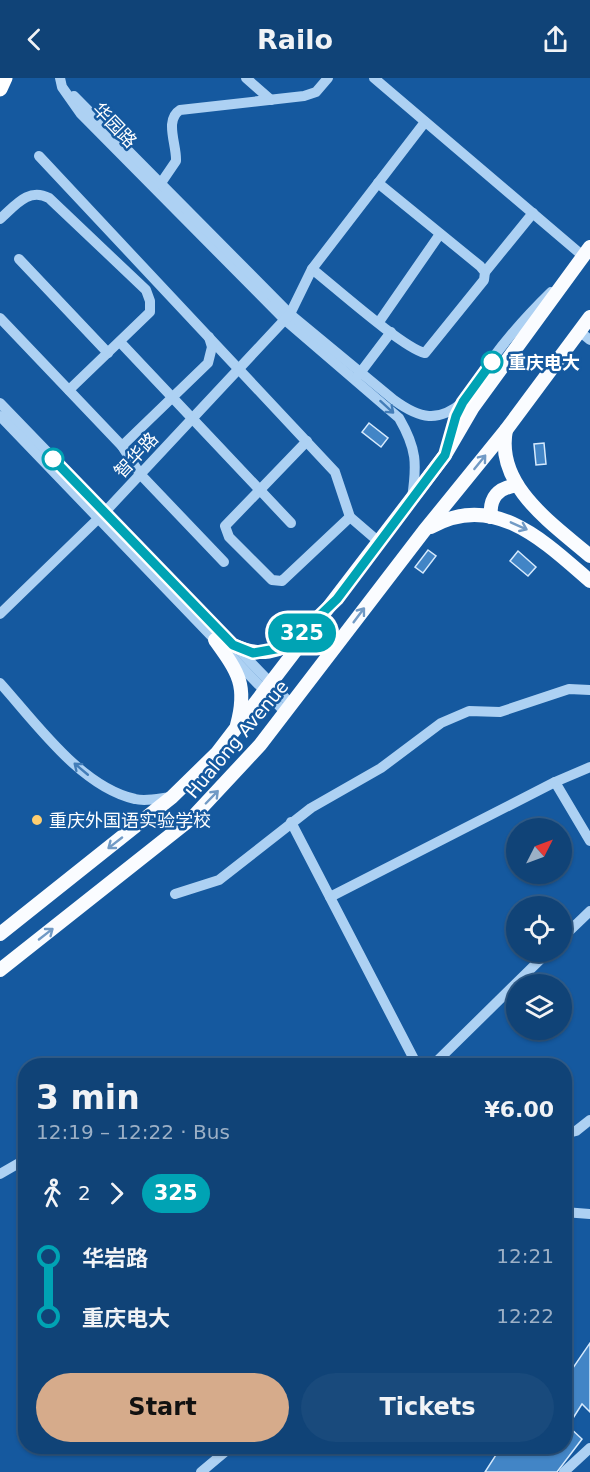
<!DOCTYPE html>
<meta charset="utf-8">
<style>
body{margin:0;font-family:"DejaVu Sans","Noto Sans SC",sans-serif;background:#194a7c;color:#f1f3f6;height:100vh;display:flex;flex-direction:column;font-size:22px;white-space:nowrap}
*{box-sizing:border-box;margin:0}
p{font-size:20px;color:#9cb0c6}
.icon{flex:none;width:33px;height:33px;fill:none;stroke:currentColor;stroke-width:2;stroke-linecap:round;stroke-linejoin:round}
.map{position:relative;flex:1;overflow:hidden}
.sheet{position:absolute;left:18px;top:980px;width:554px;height:396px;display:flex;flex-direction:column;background:#104377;border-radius:24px;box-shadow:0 2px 4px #0004,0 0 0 2px #305c89}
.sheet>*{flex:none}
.badge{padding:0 12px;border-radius:20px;font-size:21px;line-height:39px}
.needle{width:39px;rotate:48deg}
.controls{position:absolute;left:506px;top:740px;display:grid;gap:12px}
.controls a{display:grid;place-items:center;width:66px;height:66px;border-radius:50%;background:#104377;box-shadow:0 2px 4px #0004,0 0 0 2px #305c89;font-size:30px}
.map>.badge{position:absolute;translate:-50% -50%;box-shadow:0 0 0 3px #fff}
.legs{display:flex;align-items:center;gap:9px;height:66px;padding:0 18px;font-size:20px}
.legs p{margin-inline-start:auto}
.summary{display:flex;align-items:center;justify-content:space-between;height:102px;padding:0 18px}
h1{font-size:33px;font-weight:800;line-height:45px}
.button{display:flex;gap:12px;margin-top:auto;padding:12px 18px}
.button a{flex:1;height:69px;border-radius:36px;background:#d6ab8b;color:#111;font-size:24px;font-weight:800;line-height:69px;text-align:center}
.button a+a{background:#194a7c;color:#f1f3f6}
ul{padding:0 18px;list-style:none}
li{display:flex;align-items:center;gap:21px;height:60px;font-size:22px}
li i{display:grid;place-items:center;width:9px;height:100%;margin:0 8px;background:currentColor}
li i::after{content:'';width:15px;height:15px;margin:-8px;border:4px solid;border-radius:50%;background:#104377}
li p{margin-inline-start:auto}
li:first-child i{background:linear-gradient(#0000 50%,currentColor 0)}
li:last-child i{background:linear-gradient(currentColor 50%,#0000 0)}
header{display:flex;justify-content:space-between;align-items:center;height:78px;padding:0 18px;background:#104377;font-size:27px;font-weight:800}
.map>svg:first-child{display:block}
</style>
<header><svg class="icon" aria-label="back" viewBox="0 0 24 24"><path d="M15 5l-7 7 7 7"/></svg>Railo<svg class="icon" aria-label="share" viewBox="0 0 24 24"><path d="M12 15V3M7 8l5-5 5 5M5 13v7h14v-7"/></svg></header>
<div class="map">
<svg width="590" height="1394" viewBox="0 0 590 1394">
<rect width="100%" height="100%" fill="#15599f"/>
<g fill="#4285c6" stroke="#d6eafd" stroke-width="1.5">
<path d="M369 345 388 360 381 369 362 354Z"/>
<path d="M544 365 546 386 536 387 534 366Z"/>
<path d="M428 472 436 478 423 495 415 489Z"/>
<path d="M518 473 536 489 528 498 510 483Z"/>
<path d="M590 1265V1334L582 1326 568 1348 582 1361 557 1394H485L496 1377 486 1368H564V1303Z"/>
</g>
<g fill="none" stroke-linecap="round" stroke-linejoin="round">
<g stroke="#add1f3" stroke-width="10">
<path d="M60 0 62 9 81 36 285 242 399 340C417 371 417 386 412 420"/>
<path d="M246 0 271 22"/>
<path d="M374 0 583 178"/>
<path d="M74 18 290 236 394 322C420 341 438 345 463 324"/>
<path d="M39 78 335 394 350 439 379 464"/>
<path d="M161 105 176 83C177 67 164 42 180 32L304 18 316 14 328 0"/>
<path d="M0 141C15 128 28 109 49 120L146 212 150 223V234L69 312"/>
<path d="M19 181 108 275"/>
<path d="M312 191C335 209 403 270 425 275L484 202 485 194 480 188 378 105"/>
<path d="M485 194 533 135"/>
<path d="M0 240 122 368 140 396 224 484"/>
<path d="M379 244 440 156"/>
<path d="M579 253 590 262"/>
<path d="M120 264 291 445"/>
<path d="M357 299 391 254"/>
<path d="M0 325 291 626"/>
<path d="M0 338 220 567"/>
<path d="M307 363 225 448 229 459 272 502 282 503 350 439"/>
<path d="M448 366C465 308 509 255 551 214"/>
<path d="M122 368 208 285 212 269 209 259"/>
<path d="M0 536 104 435 290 236 312 191 425 44"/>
<path d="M231 578 285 634"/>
<path d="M0 605C36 645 81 709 135 721 146 724 161 720 172 719"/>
<path d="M555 704 590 763"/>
<path d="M291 744 417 987"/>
<path d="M175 816 219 802 311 730 381 690 441 645 469 633 500 634 569 611 590 612"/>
<path d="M330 819 555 704 590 689"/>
<path d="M561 861 590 833"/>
<path d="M433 987 549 873"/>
<path d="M564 1056 576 1053 590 1042"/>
<path d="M0 1096 26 1081"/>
<path d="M564 1134 590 1136"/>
<path d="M201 1394 232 1368"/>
<path d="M564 1394 590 1370"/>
</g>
<g stroke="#fafcff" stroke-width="14">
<path d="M506 352C495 408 553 446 590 478"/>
<path d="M491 439C489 419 498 410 517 407"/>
<path d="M431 449C494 413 545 464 590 503"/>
<path d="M215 562C238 594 248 607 237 647"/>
<path d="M233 567C257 579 282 576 301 556"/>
<path d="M0 856 172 719 217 675 445 377 473 329 590 169"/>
<path d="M0 892 192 740 260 667 424 453 506 352 590 239"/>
</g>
<path stroke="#fff" stroke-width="15" d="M0 11 5 0"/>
</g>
<defs><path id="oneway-shaft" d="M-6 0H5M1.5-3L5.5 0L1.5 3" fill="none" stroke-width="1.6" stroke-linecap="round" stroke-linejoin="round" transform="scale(1.5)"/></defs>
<g stroke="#437db8">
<use href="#oneway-shaft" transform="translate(387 329) rotate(42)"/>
<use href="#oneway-shaft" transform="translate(81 691) rotate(-140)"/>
</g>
<g stroke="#719ac5">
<use href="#oneway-shaft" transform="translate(480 384) rotate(-51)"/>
<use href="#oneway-shaft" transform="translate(519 448) rotate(24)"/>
<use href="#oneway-shaft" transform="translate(359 537) rotate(-53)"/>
<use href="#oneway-shaft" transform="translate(212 719) rotate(-46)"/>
<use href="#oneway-shaft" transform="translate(115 765) rotate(142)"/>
<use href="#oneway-shaft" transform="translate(46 856) rotate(-38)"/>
</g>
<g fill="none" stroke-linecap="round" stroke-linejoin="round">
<defs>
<path id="line-1" d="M53 381 233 567 253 575 287 569 337 521 445 377 456 338 463 324 492 284"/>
</defs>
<use href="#line-1" stroke="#fff" stroke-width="14"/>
<use href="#line-1" stroke="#00a3b4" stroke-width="9"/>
</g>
<g fill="#fff" stroke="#00a3b4" stroke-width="3">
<circle cx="492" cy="284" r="10"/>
<circle cx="53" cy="381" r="10"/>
</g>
<circle fill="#ffce70" stroke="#15599f" stroke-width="2" cx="37" cy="742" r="6"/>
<g text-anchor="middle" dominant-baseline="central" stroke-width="5" stroke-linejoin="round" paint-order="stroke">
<g font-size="18" fill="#fff" stroke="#15599f">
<text transform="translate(115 47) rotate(46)">华园路</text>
<text transform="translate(136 377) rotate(-47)">智华路</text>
<text transform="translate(237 661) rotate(-50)">Hualong Avenue</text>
</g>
<g font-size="18" font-weight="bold" fill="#fff" stroke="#15599f" text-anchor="start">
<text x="508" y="284">重庆电大</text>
</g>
<g font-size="18" fill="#fff" stroke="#15599f" text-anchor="start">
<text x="49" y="742">重庆外国语实验学校</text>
</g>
</g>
</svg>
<div class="controls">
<a><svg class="needle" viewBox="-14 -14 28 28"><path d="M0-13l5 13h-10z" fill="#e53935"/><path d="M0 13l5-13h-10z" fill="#9cb0c6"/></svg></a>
<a><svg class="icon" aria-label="locate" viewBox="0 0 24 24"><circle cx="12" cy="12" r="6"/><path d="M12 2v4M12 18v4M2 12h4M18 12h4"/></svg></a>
<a><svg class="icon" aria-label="layers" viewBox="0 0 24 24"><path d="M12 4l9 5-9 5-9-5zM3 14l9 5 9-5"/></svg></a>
</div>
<b class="badge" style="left:302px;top:555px;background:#00a3b4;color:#fff">325</b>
<section class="sheet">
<div class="summary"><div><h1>3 min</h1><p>12:19 – 12:22 · Bus</p></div><b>¥6.00</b></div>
<div class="legs"><svg class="icon" aria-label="walk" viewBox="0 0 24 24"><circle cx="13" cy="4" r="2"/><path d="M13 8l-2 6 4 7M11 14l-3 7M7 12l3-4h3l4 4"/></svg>2<svg class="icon" aria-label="forward" viewBox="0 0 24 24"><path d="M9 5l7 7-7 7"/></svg><b class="badge" style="background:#00a3b4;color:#fff">325</b></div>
<ul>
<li><i style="color:#00a3b4"></i><b>华岩路</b><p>12:21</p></li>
<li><i style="color:#00a3b4"></i><b>重庆电大</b><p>12:22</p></li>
</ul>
<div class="button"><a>Start</a><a>Tickets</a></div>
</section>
</div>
